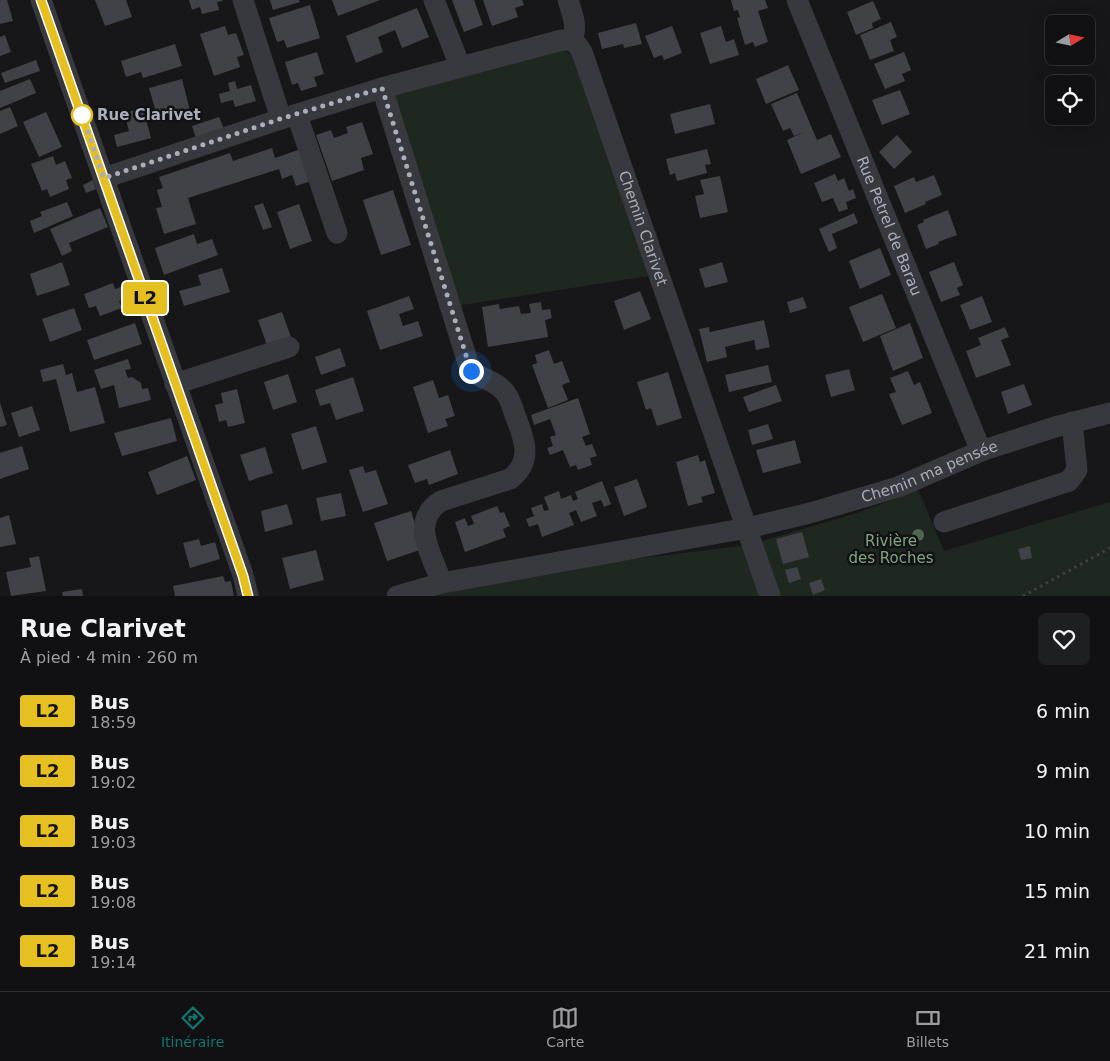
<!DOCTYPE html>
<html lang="fr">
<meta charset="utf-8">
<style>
body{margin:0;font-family:"DejaVu Sans",sans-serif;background:#1e1f21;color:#f1f3f6;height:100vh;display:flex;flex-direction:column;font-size:19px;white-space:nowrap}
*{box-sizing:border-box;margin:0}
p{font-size:16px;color:#9c9da0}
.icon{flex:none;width:28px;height:28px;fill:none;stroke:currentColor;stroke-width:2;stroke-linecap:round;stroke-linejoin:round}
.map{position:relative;height:596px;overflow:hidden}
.sheet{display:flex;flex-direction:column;background:#111113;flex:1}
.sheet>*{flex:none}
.badge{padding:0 10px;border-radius:4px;font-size:18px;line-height:32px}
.needle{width:32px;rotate:80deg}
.fabs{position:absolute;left:1045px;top:15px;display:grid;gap:10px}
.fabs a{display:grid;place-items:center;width:50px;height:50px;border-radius:8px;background:#111113;box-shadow:0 5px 20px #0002,0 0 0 1px #303133;font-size:25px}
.you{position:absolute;width:25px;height:25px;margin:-12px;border:4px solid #fff;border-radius:50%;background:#1a73e8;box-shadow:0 0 0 8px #1a73e833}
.map>.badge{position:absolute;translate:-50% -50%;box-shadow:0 0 0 2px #fff}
.round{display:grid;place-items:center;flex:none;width:52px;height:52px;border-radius:8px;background:#1e1f21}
.head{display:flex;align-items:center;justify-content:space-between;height:85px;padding:0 20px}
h1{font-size:24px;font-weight:800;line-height:38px}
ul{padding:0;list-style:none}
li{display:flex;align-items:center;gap:15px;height:60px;padding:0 20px}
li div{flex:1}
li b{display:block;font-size:19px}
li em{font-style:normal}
li .badge{min-width:55px;font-weight:700;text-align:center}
.dock{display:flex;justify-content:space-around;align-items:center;height:70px;border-top:1px solid #303133;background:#111113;font-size:14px;color:#9c9da0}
.dock a{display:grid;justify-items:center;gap:2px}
.dock .current{color:#0f766e}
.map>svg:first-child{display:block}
</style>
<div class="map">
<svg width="1110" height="596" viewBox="0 0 1110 596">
<rect width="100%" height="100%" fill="#171719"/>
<g fill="#1f2820">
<path d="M563 50 573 56 655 275 456 306 393 94Z"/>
<path d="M917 487 944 551 1110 502V596H400L442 583 748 545 857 513 892 500Z"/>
</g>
<g fill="#414247">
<path d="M0 0H7L13 21 0 24Z"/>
<path d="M95 0H126L132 17 105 26Z"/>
<path d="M189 0H222L223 1 217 2 219 10 202 14 200 7 192 10Z"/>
<path d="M270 0H299L300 2 273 10Z"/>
<path d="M332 0H380L338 16Z"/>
<path d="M452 0H474L483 25 464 32Z"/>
<path d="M483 0H522L524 5 515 8 518 17 492 26Z"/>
<path d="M731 0H765L768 8 758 11 768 42 755 47 753 42 745 45 737 18 740 17 738 10 734 11Z"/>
<path d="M873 1 881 19 872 23 873 28 856 35 847 12Z"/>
<path d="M310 5 320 38 287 48 284 40 277 42 269 18Z"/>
<path d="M417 8 429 37 402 48 395 30 378 37 383 52 356 63 346 36Z"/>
<path d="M891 22 897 37 890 40 894 51 870 60 860 35Z"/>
<path d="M636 23 642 44 624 48 623 44 602 49 598 33Z"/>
<path d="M225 26 228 35 236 33 244 55 237 57 240 67 214 76 200 34Z"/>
<path d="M672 26 682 53 664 60 662 55 654 58 645 36Z"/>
<path d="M721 26 726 42 734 39 739 55 710 64 700 33Z"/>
<path d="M5 35 11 52 0 56V37Z"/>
<path d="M175 44 182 66 143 78 141 72 126 77 121 61Z"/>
<path d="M317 52 324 74 314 77 317 86 301 91 298 83 292 85 285 62Z"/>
<path d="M904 52 911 70 902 74 905 81 885 89 874 64Z"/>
<path d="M36 60 40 71 5 83 1 73Z"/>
<path d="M788 65 799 90 766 104 756 79Z"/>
<path d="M30 79 36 93 0 108V91Z"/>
<path d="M182 79 191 115 159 123 149 88Z"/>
<path d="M235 81 237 89 251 85 256 101 235 107 233 100 221 103 219 94 230 91 228 83Z"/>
<path d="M900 90 910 114 882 125 872 100Z"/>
<path d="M797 93 817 140 831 134 841 157 801 174 787 140 804 132 794 136 790 128 783 131 771 104Z"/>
<path d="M710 104 715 124 675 134 670 114Z"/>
<path d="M10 107 18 126 0 134V111Z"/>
<path d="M143 108 151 138 117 147 114 135 129 131 124 113Z"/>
<path d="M46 112 62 147 39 157 23 122Z"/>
<path d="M219 117 224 129 196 138 192 126Z"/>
<path d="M362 122 373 154 361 158 364 170 332 181 316 135 331 130 334 138 348 133 346 127Z"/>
<path d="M897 135 912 152 894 169 879 152Z"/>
<path d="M272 148 275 158 301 149 311 181 296 186 292 175 282 179 279 169 188 198 196 224 164 234 156 208 162 207 157 190 163 188 159 177 230 153 233 161Z"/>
<path d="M707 149 711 164 705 165 707 173 677 181 675 173 670 175 666 159Z"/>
<path d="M53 156 56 165 65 161 72 178 66 180 69 189 50 197 47 189 42 191 31 164Z"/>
<path d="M835 174 838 181 844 178 849 191 853 189 856 198 846 202 848 209 839 212 833 198 822 202 814 183Z"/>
<path d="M934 175 942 195 925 202 926 204 905 213 894 186 914 177 916 182Z"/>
<path d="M720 176 728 212 700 218 695 196 704 194 700 180Z"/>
<path d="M93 180 96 189 86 193 83 185Z"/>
<path d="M393 190 411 245 381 255 363 200Z"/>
<path d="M67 202 73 216 34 233 30 221 42 216 40 212Z"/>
<path d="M263 203 272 227 263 230 254 206Z"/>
<path d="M299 204 312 241 290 249 277 212Z"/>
<path d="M100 208 108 227 69 243 72 251 62 256 50 229Z"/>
<path d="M948 210 957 235 938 242 939 244 926 249 917 225 924 222 923 220Z"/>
<path d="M854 213 858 223 832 234 837 248 829 252 819 229Z"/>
<path d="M194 234 197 244 212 239 218 255 164 275 155 248Z"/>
<path d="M880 248 891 275 860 289 849 261Z"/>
<path d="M62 262 70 285 37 296 30 274Z"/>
<path d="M722 262 728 282 705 288 699 269Z"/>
<path d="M954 262 963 285 957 288 960 295 941 302 929 272Z"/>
<path d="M222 268 230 292 184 306 179 291 201 285 198 275Z"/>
<path d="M113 283 115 289 121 287 125 299 119 301 122 308 100 316 96 306 89 308 84 294Z"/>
<path d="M640 291 651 319 624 330 614 301Z"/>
<path d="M882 294 896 328 863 342 849 307Z"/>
<path d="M409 296 414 309 399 314 403 326 418 321 423 336 380 350 367 311Z"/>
<path d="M982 296 992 322 970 330 960 305Z"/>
<path d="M803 297 807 308 790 313 787 302Z"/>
<path d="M541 302 542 310 550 309 552 318 545 320 548 337 488 347 482 307 499 304 500 309 519 306 521 314 531 313 529 304Z"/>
<path d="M74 308 82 330 50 342 42 319Z"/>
<path d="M282 312 291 337 267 345 258 320Z"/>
<path d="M764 320 770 347 756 350 754 340 725 347 727 357 707 362 699 329 709 327 710 332Z"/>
<path d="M135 323 142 344 94 360 87 340Z"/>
<path d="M910 323 923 358 893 371 880 336Z"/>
<path d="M1005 327 1009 337 1001 340 1011 365 976 378 966 351 981 345 978 338Z"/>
<path d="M340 348 346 366 321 375 315 357Z"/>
<path d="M549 350 554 364 562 361 570 382 562 385 568 400 548 408 532 365 537 363 535 355Z"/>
<path d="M128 359 131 369 125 370 128 378 132 377 141 383 142 389 148 388 151 400 119 408 114 385 101 389 94 370Z"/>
<path d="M63 364 66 375 72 373 77 392 95 387 105 423 70 432 56 379 43 382 40 370Z"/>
<path d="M768 365 772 382 729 392 725 375Z"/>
<path d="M849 369 855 390 831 397 825 375Z"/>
<path d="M908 371 914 385 920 382 932 413 902 425 889 394 896 392 890 378Z"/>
<path d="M668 372 682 418 657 426 651 408 646 410 637 382Z"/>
<path d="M288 374 297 402 273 410 264 382Z"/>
<path d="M353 377 364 411 336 420 330 403 320 406 315 390Z"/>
<path d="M433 380 439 398 448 395 455 416 445 419 448 426 428 433 413 387Z"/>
<path d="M1024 384 1032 405 1008 414 1001 392Z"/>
<path d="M776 385 782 401 749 412 743 397Z"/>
<path d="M237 389 245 423 228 427 226 420 219 422 215 405 223 403 221 393Z"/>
<path d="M578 398 590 434 582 437 586 446 592 444 597 456 590 458 592 465 578 470 576 465 570 467 563 450 550 455 547 448 553 446 550 437 556 435 550 419 534 425 531 415Z"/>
<path d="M0 403 7 425 0 427Z"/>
<path d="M32 406 40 430 19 437 11 413Z"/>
<path d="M171 418 177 441 122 456 114 433Z"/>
<path d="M768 424 773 439 752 445 748 430Z"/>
<path d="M316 426 327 462 302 470 291 434Z"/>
<path d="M795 440 801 463 763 473 756 450Z"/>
<path d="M22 446 29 469 0 479V453Z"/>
<path d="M265 447 273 473 249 481 240 455Z"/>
<path d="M450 450 458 474 429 485 427 479 415 483 408 465Z"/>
<path d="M698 455 700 462 705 460 715 493 701 497 703 502 688 506 676 462Z"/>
<path d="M187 456 196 480 157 495 148 472Z"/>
<path d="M363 466 365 473 376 470 388 504 363 512 349 470Z"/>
<path d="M637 479 647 507 624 516 614 487Z"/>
<path d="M602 481 611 504 604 507 601 500 592 503 597 516 581 522 576 510 569 513 574 525 542 537 538 524 529 527 526 519 534 516 531 508 542 504 544 511 549 510 544 497 559 491 561 499 571 495 573 501 578 499 575 492Z"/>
<path d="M341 493 346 516 321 521 316 498Z"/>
<path d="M287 504 293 524 265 532 261 511Z"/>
<path d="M497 506 500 513 504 512 510 526 503 529 506 537 465 552 455 522 465 518 468 526 474 524 471 516Z"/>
<path d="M411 511 423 549 387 561 374 523Z"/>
<path d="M9 515 16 544 0 547V518Z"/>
<path d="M802 532 809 557 783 564 776 539Z"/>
<path d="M199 539 201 546 215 542 220 559 190 568 183 543Z"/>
<path d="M1030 546 1032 558 1021 560 1018 549Z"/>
<path d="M316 550 324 580 290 589 282 558Z"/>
<path d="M39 556 46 591 11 596 6 572 31 567 29 558Z"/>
<path d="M797 567 801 579 789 583 785 570Z"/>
<path d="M223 576 225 582 231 581 234 596H175L173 586Z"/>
<path d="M821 579 825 590 813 595 809 583Z"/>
<path d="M82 589 83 596H63L62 592Z"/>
</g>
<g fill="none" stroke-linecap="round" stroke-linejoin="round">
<path stroke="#3e4146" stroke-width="3" stroke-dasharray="2.5 4" stroke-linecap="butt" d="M1023 596 1110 548"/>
<g stroke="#38393f" stroke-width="21">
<path d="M41 0 243 575 248 596"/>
<path d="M243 0 281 119"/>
<path d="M434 0 460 66"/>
<path d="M568 0C572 13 578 26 572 40"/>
<path id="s1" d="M797 0 981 451"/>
<path d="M382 88 468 363C476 381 492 377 504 391 510 397 512 407 515 415 524 438 534 461 510 479L441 501C409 521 432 555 442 583"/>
<path d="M297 115 337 233"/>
<path id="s2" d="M104 178 281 119 382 88 562 40C573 40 576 42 582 52L770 596"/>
<path d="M175 384 289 347"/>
<path d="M944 522 1069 481 1077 470 1072 422"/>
<path id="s3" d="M397 596 442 583 747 528 810 513 898 487 981 451 1055 427 1110 413"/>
</g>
</g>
<g fill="#506652">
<circle cx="918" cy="535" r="6"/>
<circle cx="874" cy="542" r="6"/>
</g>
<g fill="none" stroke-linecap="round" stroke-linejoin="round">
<defs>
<path id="line" d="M41 0 243 576 248 596"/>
</defs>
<use href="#line" stroke="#fff" stroke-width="11"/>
<use href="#line" stroke="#e6bf20" stroke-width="8"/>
<path stroke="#a9afba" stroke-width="5" stroke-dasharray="0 9" d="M82 115 104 178 280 119 382 88 471 371"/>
</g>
<circle fill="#fff" stroke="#e6bf20" stroke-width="2.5" cx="82" cy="115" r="10"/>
<g text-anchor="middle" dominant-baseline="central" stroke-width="5" stroke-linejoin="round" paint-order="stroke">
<g font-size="15" font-weight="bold" fill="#a9afba" stroke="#121215" text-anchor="start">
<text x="97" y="115">Rue Clarivet</text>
</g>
<g font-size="15" fill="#a9afba" stroke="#121215">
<text stroke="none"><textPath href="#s1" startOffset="244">Rue Petrel de Barau</textPath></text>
<text stroke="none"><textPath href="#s2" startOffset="690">Chemin Clarivet</textPath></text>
<text stroke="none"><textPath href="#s3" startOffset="548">Chemin ma pensée</textPath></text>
</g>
<g font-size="15" fill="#7fa680" stroke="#121215">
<text x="891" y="541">Rivière<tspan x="891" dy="17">des Roches</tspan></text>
</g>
</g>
</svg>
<div class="fabs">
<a><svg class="needle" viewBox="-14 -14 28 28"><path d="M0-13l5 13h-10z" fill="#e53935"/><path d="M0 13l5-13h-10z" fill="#9c9da0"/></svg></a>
<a><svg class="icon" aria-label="locate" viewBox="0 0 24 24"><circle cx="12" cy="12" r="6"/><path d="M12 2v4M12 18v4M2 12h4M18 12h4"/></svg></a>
</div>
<div class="you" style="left:471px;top:371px"></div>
<b class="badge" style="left:145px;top:298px;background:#e6bf20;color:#111">L2</b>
</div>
<section class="sheet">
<div class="head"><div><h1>Rue Clarivet</h1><p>À pied · 4 min · 260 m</p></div><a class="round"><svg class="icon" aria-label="heart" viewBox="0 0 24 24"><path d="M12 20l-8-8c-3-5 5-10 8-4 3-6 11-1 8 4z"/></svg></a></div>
<ul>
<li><span class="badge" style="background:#e6bf20;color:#111">L2</span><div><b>Bus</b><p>18:59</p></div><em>6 min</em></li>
<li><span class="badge" style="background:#e6bf20;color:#111">L2</span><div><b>Bus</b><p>19:02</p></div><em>9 min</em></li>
<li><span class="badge" style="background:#e6bf20;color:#111">L2</span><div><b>Bus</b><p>19:03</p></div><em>10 min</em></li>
<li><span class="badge" style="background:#e6bf20;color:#111">L2</span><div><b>Bus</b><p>19:08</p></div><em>15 min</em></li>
<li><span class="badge" style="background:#e6bf20;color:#111">L2</span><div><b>Bus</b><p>19:14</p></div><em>21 min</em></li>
</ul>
</section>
<nav class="dock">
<a class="current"><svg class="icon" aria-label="directions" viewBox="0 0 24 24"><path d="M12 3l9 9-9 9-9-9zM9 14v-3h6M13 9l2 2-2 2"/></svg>Itinéraire</a>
<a><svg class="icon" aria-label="map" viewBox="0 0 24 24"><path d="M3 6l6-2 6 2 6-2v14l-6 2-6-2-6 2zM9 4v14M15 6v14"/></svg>Carte</a>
<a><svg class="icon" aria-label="tickets" viewBox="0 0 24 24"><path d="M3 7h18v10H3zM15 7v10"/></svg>Billets</a>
</nav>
